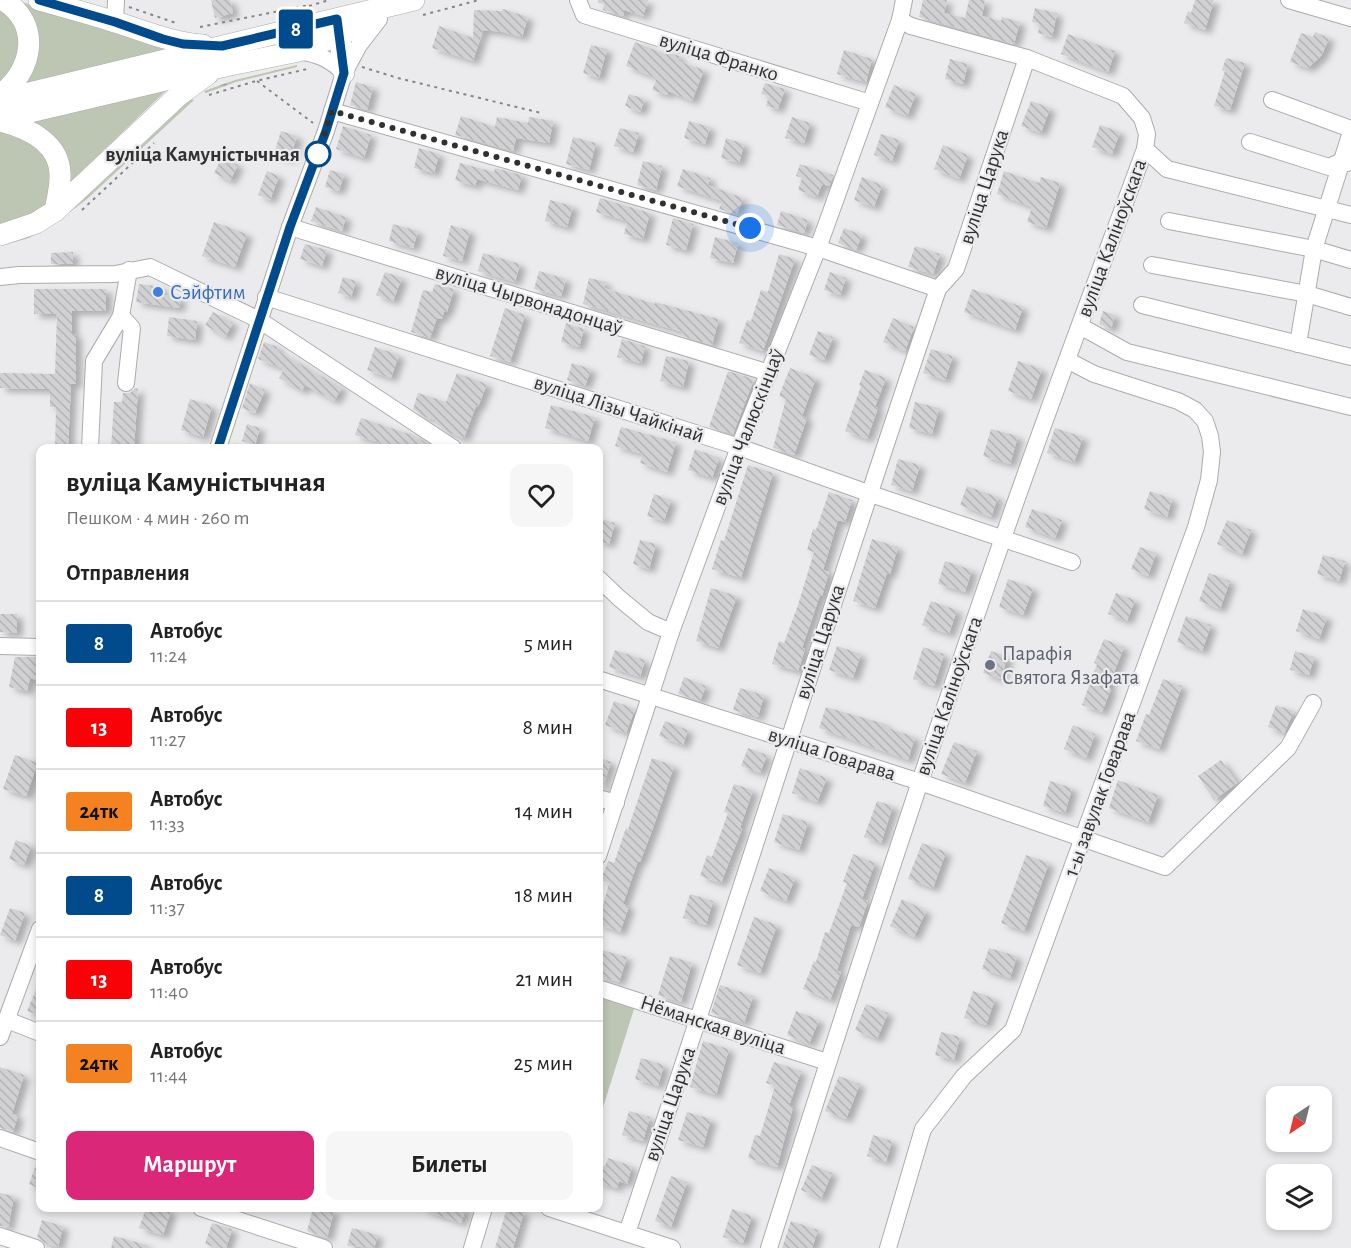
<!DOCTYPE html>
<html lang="ru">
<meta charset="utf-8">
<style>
body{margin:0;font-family:"Alegreya Sans",sans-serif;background:#f6f6f6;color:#222;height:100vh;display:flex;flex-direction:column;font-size:22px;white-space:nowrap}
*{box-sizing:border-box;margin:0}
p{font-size:20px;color:#767676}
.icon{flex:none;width:33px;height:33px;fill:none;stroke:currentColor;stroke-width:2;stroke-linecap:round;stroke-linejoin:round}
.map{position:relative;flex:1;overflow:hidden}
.details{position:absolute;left:36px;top:444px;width:567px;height:768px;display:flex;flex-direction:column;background:#fff;border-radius:12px;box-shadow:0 3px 9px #0003}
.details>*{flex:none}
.badge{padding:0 12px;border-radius:4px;font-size:21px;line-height:39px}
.needle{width:39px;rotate:215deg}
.buttons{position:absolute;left:1266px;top:1086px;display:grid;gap:12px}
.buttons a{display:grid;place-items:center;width:66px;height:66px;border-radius:12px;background:#fff;box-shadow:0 3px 9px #0003;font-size:30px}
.you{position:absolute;width:30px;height:30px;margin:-15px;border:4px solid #fff;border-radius:50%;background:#1a73e8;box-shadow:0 0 0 9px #1a73e833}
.map>.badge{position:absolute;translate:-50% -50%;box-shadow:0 0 0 3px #fff}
h2{padding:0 30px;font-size:22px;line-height:54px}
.round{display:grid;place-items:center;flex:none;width:63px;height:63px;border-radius:12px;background:#f6f6f6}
.summary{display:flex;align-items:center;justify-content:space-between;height:102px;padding:0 30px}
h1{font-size:28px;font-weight:700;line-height:45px}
.cta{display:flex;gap:12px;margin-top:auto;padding:12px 30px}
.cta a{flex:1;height:69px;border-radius:12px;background:#db2777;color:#fff;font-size:24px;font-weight:700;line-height:69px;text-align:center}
.cta a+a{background:#f6f6f6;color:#222}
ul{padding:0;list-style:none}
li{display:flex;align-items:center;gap:18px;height:84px;padding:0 30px;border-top:2px solid #e0e0e0}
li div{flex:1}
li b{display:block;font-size:22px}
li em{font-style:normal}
li .badge{min-width:66px;font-weight:700;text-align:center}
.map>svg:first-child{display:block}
</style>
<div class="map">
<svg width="1351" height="1248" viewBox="0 0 1351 1248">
<defs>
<pattern id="forest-firs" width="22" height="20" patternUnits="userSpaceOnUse" patternTransform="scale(1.5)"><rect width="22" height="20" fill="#bdc6b3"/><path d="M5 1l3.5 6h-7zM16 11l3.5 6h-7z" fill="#9aa192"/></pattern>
<pattern id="building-back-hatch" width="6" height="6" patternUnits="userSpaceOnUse" patternTransform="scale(1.5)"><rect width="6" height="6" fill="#d1d1d3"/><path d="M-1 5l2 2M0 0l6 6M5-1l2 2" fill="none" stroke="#b4b4b6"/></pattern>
<filter id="shadow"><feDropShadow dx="6" dy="4" stdDeviation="3" flood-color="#0004"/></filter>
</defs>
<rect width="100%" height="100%" fill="#ebebed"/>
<g fill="#bdc6b3">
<path d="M0 0H16L168 49 174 83 34 217 0 224Z"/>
<path d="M599 997 634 1009 599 1120 598 997Z"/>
</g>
<g fill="url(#forest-firs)">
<path d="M297 65V67L236 82 206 93 204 91 235 80Z"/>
<path d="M191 99 194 100 87 199 54 224 29 238 0 246V244L56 220 89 194Z"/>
</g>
<g fill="url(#building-back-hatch)" filter="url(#shadow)">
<path d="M211 0H230L233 13 215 18Z"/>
<path d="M598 0H648L643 16 624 10 623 16 603 10 604 4 598 3Z"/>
<path d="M923 0H947L944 13 965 18 969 0H985L982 16 1001 21 1002 17 1020 22 1014 44 919 17Z"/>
<path d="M1195 0H1214L1205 30 1184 23 1188 11 1191 13Z"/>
<path d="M1035 8 1057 13 1052 37 1038 33 1040 24 1032 22Z"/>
<path d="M503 9 528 17 522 37 503 32 483 30 473 61 432 48 439 26 473 38 474 10 502 11Z"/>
<path d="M1315 32 1329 38 1322 55 1308 68 1290 62 1301 33 1313 37Z"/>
<path d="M1068 34 1115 51 1108 72 1061 54Z"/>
<path d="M635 42 665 54 666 52 680 56 678 61 704 70 692 101 668 91 667 95 652 90 657 78 626 66Z"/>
<path d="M591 45 607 49 599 78 583 73Z"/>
<path d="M844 50 872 59 866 82 837 74Z"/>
<path d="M1226 58 1245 63 1230 110 1214 106 1225 71 1222 70Z"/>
<path d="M950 59 968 64 963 84 945 79Z"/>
<path d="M356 82 373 87 367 110 350 105Z"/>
<path d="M765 83 785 89 778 109 766 106 769 96 761 94Z"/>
<path d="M894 85 916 94 907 116 885 107Z"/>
<path d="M629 94 645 99 640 112 625 106Z"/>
<path d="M1031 101 1050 108 1041 133 1021 126Z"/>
<path d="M461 116 495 127 497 117 528 123 529 117 553 121 549 143 516 138 513 151 459 136 455 135Z"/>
<path d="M792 117 810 123 804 143 785 138Z"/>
<path d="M689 121 710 127 705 144 684 138Z"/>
<path d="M1100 125 1120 132 1112 154 1092 147Z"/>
<path d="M343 126 371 135 364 158 336 149Z"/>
<path d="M620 128 639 133 633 152 614 146Z"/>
<path d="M281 131 297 136 290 159 274 154Z"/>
<path d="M881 134 899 140 892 161 874 155Z"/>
<path d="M573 137 596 143 589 170 566 164Z"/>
<path d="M726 138 744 144 739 163 721 158Z"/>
<path d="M943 145 968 155 959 179 934 169Z"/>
<path d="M419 148 439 154 434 173 414 168Z"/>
<path d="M222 157 238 165 230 181 214 173Z"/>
<path d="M643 161 662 166 656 190 637 185Z"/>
<path d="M460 163 494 172 495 168 522 175 518 190 477 179 475 186 455 180Z"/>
<path d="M800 164 833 175 829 186 822 184 817 197 798 190 802 178 796 176Z"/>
<path d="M683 169 710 178 708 185 743 198 737 214 719 209 722 201 677 186Z"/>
<path d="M330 170 344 174 339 191 325 187Z"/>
<path d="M267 171 279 176 270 200 258 195Z"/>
<path d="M1004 171 1039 183 1041 177 1060 183 1046 228 1027 222 1032 207 997 194Z"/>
<path d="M862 177 882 185 874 207 854 200Z"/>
<path d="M600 198 650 213 643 239 624 234 627 221 596 212Z"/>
<path d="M550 200 573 206 567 227 545 221Z"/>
<path d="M316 207 346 217 342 231 311 221Z"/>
<path d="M781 211 808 220 804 233 777 225Z"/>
<path d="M673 218 693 224 686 250 666 245Z"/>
<path d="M214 222 247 234 235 267 202 256Z"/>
<path d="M393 224 418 231 413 248 389 241Z"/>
<path d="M451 225 470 231 462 261 443 256Z"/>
<path d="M844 228 862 235 856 250 838 243Z"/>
<path d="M715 237 738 243 733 263 710 258Z"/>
<path d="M305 244 327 250 322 266 300 259Z"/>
<path d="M915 246 940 254 933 274 908 267Z"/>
<path d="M73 252V264H51V253Z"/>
<path d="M483 253 520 264 515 282 478 271Z"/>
<path d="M779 254 795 259 763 351 739 343 747 320 751 321 761 290 768 292Z"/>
<path d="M539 271 566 279 561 296 534 289Z"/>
<path d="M385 272 402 278 393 301 376 295Z"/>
<path d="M830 272 846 278 840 295 824 290Z"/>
<path d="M343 277 356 281 351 297 338 293Z"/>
<path d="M589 278 606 282 604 288 655 304V302L719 319 712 345 682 336 683 332 583 304Z"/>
<path d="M139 284 163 287 162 295 181 298 179 308 136 302Z"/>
<path d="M435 284 454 289 447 312 444 311 442 319 437 318 430 338 411 332 423 290 432 292Z"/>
<path d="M34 289H106V311H72V334H76V384H71L68 448H55L56 407H50V389L0 388V373L55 374 57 314H34Z"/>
<path d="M972 289 1023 307 1015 330 964 312Z"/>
<path d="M505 308 525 315 510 362 490 356Z"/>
<path d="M1103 311 1115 315 1111 329 1099 324Z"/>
<path d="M213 312 233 323 225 337 205 325Z"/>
<path d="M169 317 197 321 195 340 167 336Z"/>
<path d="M893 318 914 327 905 351 883 342Z"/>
<path d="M566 323 584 329 579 347 561 342Z"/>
<path d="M818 331 833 337 824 360 809 355Z"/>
<path d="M622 339 645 346 641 363 617 357Z"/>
<path d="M264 342 278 347 276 350 342 388 334 401 305 385 302 391 279 378 284 369 258 359Z"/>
<path d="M375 347 399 355 391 378 367 370Z"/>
<path d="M931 349 953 356 945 380 923 373Z"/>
<path d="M666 356 689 361 683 387 660 381Z"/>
<path d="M1018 361 1042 369 1031 399 1008 391Z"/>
<path d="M572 363 591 369 585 386 567 380Z"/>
<path d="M790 368 816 378 802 416 807 418 794 455 773 448 786 399 779 396Z"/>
<path d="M865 370 886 378 875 407 878 408 867 439 845 431 861 386 859 385Z"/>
<path d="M728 371 754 379 733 434 709 427Z"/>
<path d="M457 373 487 384 478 407 476 406 464 438 449 433 435 423 436 420 425 417 413 409 418 393 446 402Z"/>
<path d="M250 383 265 390 255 413 242 408Z"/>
<path d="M135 388 138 389 134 448H111L114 402H122L123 393H130Z"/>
<path d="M190 399 212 406 203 437 181 430Z"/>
<path d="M915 402 939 408 932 434 909 428Z"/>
<path d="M551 405 595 417 588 441 545 428Z"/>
<path d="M361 418 409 434V432L425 442 423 448H397L355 435Z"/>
<path d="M247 424 260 428 255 445 242 441Z"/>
<path d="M621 427 676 442 667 472 640 463 643 454 615 446Z"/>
<path d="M1055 428 1083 437 1074 462 1047 453Z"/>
<path d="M991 429 1018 436 1010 464 983 456Z"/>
<path d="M695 449 719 458 712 478 688 470Z"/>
<path d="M898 459 920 465 912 491 891 485Z"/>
<path d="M748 465 773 473 741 578 712 569 721 540 724 541Z"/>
<path d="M967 486 998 497 991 517 960 505Z"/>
<path d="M1150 491 1172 499 1167 517 1144 509Z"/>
<path d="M829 492 852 500 845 522 838 520 823 570 829 572 822 596 820 595 802 648 805 649 798 671 772 664 779 641 784 643 798 605 814 552 807 550 813 529 816 530Z"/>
<path d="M654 494 671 500 664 521 647 516Z"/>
<path d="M1032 509 1062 520 1055 538 1025 527Z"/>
<path d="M598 518 615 523 609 544 598 541Z"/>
<path d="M1227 520 1251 530 1242 554 1217 544Z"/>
<path d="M872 539 898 547 890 574 887 573 875 608 853 601Z"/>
<path d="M640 540 656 544 649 569 633 564Z"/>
<path d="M1140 547 1156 553 1148 576 1131 569Z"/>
<path d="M1323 555 1345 561 1339 581 1317 574Z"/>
<path d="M945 561 972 570 965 592 938 584Z"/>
<path d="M1209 573 1230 581 1220 609 1199 601Z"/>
<path d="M1008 579 1033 588 1023 615 999 607Z"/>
<path d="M711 588 737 596 718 648 696 641Z"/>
<path d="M1116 593 1135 600 1127 621 1108 614Z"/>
<path d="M931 601 957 610 949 634 922 625Z"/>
<path d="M1303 609 1327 617 1319 639 1296 631Z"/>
<path d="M0 614H17V633L0 632Z"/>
<path d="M1186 616 1211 625 1202 651 1177 642Z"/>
<path d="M1104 639 1124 647 1108 688 1111 689 1102 712 1082 705 1097 664 1094 663Z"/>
<path d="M837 646 861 654 853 678 829 670Z"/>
<path d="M923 647 944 654 934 686 913 679Z"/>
<path d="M615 650 645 660 640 677 609 667Z"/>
<path d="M991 651 1008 657 1000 679 983 673Z"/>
<path d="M1295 651 1314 657 1309 675 1290 670Z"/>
<path d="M15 657H40V681L30 678 27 691 9 687Z"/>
<path d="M684 677 706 686 700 701 678 694Z"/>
<path d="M1163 679 1182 686 1159 749 1136 741 1146 714 1149 715Z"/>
<path d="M740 688 764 695 758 717 733 710Z"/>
<path d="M614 701 635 709 626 733 605 725Z"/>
<path d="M1276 705 1294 711 1284 733 1268 727Z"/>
<path d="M826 707 885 724V727L915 737 908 760 819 728Z"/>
<path d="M665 721 688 730 683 745 659 736Z"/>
<path d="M1073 725 1095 734 1086 758 1064 749Z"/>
<path d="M954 742 977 751 965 783 941 774Z"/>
<path d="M748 748 767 755 760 773 741 766Z"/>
<path d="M15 755 38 763 26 796 3 789Z"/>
<path d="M598 757 611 762 602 788H598Z"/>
<path d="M652 758 674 766 653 828 640 862 638 861 623 904 629 906 620 932 598 924 609 883 601 880 608 861 614 863 626 828 628 829Z"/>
<path d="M1221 760 1237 783 1214 800 1198 776Z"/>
<path d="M800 768 827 778 817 802 792 793Z"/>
<path d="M1118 780 1158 795 1148 822 1109 808Z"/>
<path d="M1050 781 1072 788 1065 813 1043 806Z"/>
<path d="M734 784 753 790 740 828 742 829 721 883 700 876 707 855 712 857 728 813 724 812Z"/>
<path d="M877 801 893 806 881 843 864 837Z"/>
<path d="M783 814 808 822 799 850 774 842Z"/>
<path d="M16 840 31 846 24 865 9 859Z"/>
<path d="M922 843 946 852 933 888 908 879Z"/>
<path d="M853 854 875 863 862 899 868 901 859 927 851 925 837 971 841 972 830 1000 803 989 814 961 816 962 825 932 829 933 847 883 843 882Z"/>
<path d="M1026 855 1049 863 1024 931 1001 923Z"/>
<path d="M769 868 795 878 786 901 760 891Z"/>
<path d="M690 894 713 901 706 925 683 918Z"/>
<path d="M902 899 926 911 914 937 890 926Z"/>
<path d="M10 908 25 913 15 941 0 935Z"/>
<path d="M754 917 777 925 760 973 737 965Z"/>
<path d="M989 948 1017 956 1010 978 982 969Z"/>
<path d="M598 949 627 957 619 982 598 976Z"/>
<path d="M670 956 692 963 681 1002 658 995Z"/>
<path d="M40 980V1016L27 1011Z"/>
<path d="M720 985 753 996 744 1023 711 1013Z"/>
<path d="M973 991 995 999 986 1025 964 1018Z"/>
<path d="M866 1004 888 1013 877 1039 855 1030Z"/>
<path d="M796 1011 819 1020 809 1044 787 1035Z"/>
<path d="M941 1032 960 1037 954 1060 935 1055Z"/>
<path d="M703 1041 729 1049 716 1095 690 1087Z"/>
<path d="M641 1058 664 1065 658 1086 635 1079Z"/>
<path d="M774 1062 801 1071 789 1106 793 1107 777 1167 748 1158 755 1135 760 1136 775 1086 766 1083Z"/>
<path d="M0 1067 24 1075 12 1114 18 1115 13 1132 0 1128Z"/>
<path d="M839 1076 860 1084 846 1119 825 1111Z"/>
<path d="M629 1111 650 1117 643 1141 622 1135Z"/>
<path d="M687 1112 711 1119 703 1147 678 1140Z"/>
<path d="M873 1135 892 1141 886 1162 867 1156Z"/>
<path d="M608 1158 632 1166 627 1184 619 1181 617 1188 598 1183V1164L605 1166Z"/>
<path d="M37 1162H40V1189L29 1184Z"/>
<path d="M812 1165 832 1173 821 1199 801 1190Z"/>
<path d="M671 1176 687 1182 671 1227 655 1221Z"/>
<path d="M0 1193 14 1196 8 1227 0 1226Z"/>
<path d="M146 1208H159L171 1211 163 1235 139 1228Z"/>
<path d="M313 1208 334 1211 327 1238 307 1231Z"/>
<path d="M421 1208H466L461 1223 420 1209Z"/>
<path d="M507 1208 524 1212 513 1248H495Z"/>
<path d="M732 1209 752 1216 743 1243 723 1237Z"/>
<path d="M42 1220 63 1226 58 1247 45 1243 37 1237Z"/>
<path d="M791 1221 818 1230 812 1248H782Z"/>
<path d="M212 1223 232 1229 226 1248H217L205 1244Z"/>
<path d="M352 1228 378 1235 374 1248 347 1246Z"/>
<path d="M114 1236 147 1245V1248H111Z"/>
</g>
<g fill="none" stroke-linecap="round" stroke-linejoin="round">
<defs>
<g id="minor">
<path d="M578 0 584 15 870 103"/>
<path d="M1289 0 1351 18"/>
<path d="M115 22 116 0"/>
<path d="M299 51C318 54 330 59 344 73"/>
<path d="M1272 100 1351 129"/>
<path d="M332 111 818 248 938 289"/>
<path d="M1250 142 1329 167 1342 161 1347 163"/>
<path d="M1145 149 1167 169 1351 215"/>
<path d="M1169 221 1314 249 1351 260"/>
<path d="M290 227 769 373"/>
<path d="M1152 265 1307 294 1351 307"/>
<path d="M0 277 19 275 115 274 150 267 259 320 453 448"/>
<path d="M266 297 739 447 868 493 1072 562"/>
<path d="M1142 305 1351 357"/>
<path d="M1080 326 1127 352 1351 407"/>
<path d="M1298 344 1314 249 1351 132"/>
<path d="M126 383 132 328 121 316 129 270"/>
<path d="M90 448 94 361 121 316"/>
<path d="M218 448 290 227 326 131 344 73 359 45 379 19"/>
<path d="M598 578 619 598 648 622 671 632"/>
<path d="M0 646 40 647"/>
<path d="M598 679 920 782 1165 867 1288 748 1313 703"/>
<path d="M598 798 616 803"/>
<path d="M598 856 671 632 739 447 818 248 900 20 904 0"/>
<path d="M598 988 827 1062"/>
<path d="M7 1020 40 1033"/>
<path d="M0 1037 40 929"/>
<path d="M0 1138 40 1152"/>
<path d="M201 1208 324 1248"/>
<path d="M549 1208 672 1248"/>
<path d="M627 1233C733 919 831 603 938 289L956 269 1027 58"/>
<path d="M0 1236 36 1248"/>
<path d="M472 1248 484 1208"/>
<path d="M769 1248C844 1011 921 773 1003 538 1048 408 1097 279 1145 149L1147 134 1142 118 1123 96 1027 58 911 26 900 20"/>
<path d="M888 1248 923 1129 964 1076 1013 1030 1196 527 1209 480 1212 452 1210 436 1205 421 1195 410 1178 401 1094 374 1067 360"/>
</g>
<g id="major">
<path d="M39 0C64 7 90 14 115 22 145 31 172 43 203 45"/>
<path d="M338 23 344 73"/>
<path d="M0 95C33 71 42 24 3 0"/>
<path d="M0 100 414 0"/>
<path d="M0 119 225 66 299 51 361 26 369 21"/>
<path d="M0 121C28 128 62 143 60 178 60 189 57 200 55 211"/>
<path d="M0 235 36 223 55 211 178 96 208 74"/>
</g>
</defs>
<use href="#minor" stroke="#acacae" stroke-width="18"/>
<use href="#major" stroke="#acacae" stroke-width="22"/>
<g stroke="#858587" stroke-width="2" stroke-dasharray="3 4.5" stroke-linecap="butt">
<path d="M309 6 329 0"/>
<path d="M129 7 176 23"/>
<path d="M423 15 479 0"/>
<path d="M200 27 309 5"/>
<path d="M362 67 398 78 541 113"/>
<path d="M257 81 313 123"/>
<path d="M209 95 256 81 307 69"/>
<path d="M82 210 154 143"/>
</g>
<use href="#minor" stroke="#fff" stroke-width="16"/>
<use href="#major" stroke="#fff" stroke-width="21"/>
</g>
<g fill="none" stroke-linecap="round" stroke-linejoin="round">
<defs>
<path id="line" d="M39 0 115 22 163 39 183 44 222 46 337 19 344 73 326 131 290 227 218 448"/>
</defs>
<use href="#line" stroke="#fff" stroke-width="14"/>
<use href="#line" stroke="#014b8c" stroke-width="9"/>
<path stroke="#313132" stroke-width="6" stroke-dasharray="0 10.8" d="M318 154 332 111 750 228"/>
</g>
<circle fill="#fff" stroke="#014b8c" stroke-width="3" cx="318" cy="154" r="12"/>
<circle fill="#3f7fe0" stroke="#ebebed" stroke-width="2" cx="158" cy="292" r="6"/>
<circle fill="#6b7280" stroke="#ebebed" stroke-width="2" cx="990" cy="665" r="6"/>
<g text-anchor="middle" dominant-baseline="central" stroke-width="4.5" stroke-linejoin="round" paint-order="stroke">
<g font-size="21" fill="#313132" stroke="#ebebed">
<text transform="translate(719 57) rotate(17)">вуліца Франко</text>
<text transform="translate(984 187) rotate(-72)">вуліца Царука</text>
<text transform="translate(1112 238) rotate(-70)">вуліца Каліноўскага</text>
<text transform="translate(529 300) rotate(17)">вуліца Чырвонадонцаў</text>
<text transform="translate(619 409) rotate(18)">вуліца Лізы Чайкінай</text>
<text transform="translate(748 427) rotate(-69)">вуліца Чалюскінцаў</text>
<text transform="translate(820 642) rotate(-72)">вуліца Царука</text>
<text transform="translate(949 696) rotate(-71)">вуліца Каліноўскага</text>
<text transform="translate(832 754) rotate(18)">вуліца Говарава</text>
<text transform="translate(1100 794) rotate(-70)">1-ы завулак Говарава</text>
<text transform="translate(713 1025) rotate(18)">Нёманская вуліца</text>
<text transform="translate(670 1104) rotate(-71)">вуліца Царука</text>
</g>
<g font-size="21" font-weight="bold" fill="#313132" stroke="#ebebed" text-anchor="end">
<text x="300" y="154">вуліца Камуністычная</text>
</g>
<g font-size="21" fill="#366cbe" stroke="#ebebed" text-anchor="start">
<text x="170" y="292">Сэйфтим</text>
</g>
<g font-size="21" fill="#5b616d" stroke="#ebebed" text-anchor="start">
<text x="1002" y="653">Парафія<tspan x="1002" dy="24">Святога Язафата</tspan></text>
</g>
</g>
</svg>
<div class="buttons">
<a><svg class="needle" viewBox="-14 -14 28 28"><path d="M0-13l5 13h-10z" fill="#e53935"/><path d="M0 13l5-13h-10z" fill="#767676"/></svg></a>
<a><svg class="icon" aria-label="layers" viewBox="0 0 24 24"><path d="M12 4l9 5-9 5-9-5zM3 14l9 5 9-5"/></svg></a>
</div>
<div class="you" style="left:750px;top:228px"></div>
<b class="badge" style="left:296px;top:29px;background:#014b8c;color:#fff">8</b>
<section class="details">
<div class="summary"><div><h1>вуліца Камуністычная</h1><p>Пешком · 4 мин · 260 m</p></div><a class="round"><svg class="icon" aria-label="heart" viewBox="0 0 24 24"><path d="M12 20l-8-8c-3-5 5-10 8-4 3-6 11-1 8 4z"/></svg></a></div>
<h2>Отправления</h2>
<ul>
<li><span class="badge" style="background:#014b8c;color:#fff">8</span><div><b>Автобус</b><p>11:24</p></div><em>5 мин</em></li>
<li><span class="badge" style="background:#f80207;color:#fff">13</span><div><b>Автобус</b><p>11:27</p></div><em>8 мин</em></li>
<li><span class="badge" style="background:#f58220;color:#111">24тк</span><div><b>Автобус</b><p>11:33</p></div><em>14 мин</em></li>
<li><span class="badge" style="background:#014b8c;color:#fff">8</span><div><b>Автобус</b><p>11:37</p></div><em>18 мин</em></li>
<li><span class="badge" style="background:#f80207;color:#fff">13</span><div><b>Автобус</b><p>11:40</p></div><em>21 мин</em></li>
<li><span class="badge" style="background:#f58220;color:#111">24тк</span><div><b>Автобус</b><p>11:44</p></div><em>25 мин</em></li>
</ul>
<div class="cta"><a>Маршрут</a><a>Билеты</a></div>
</section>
</div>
